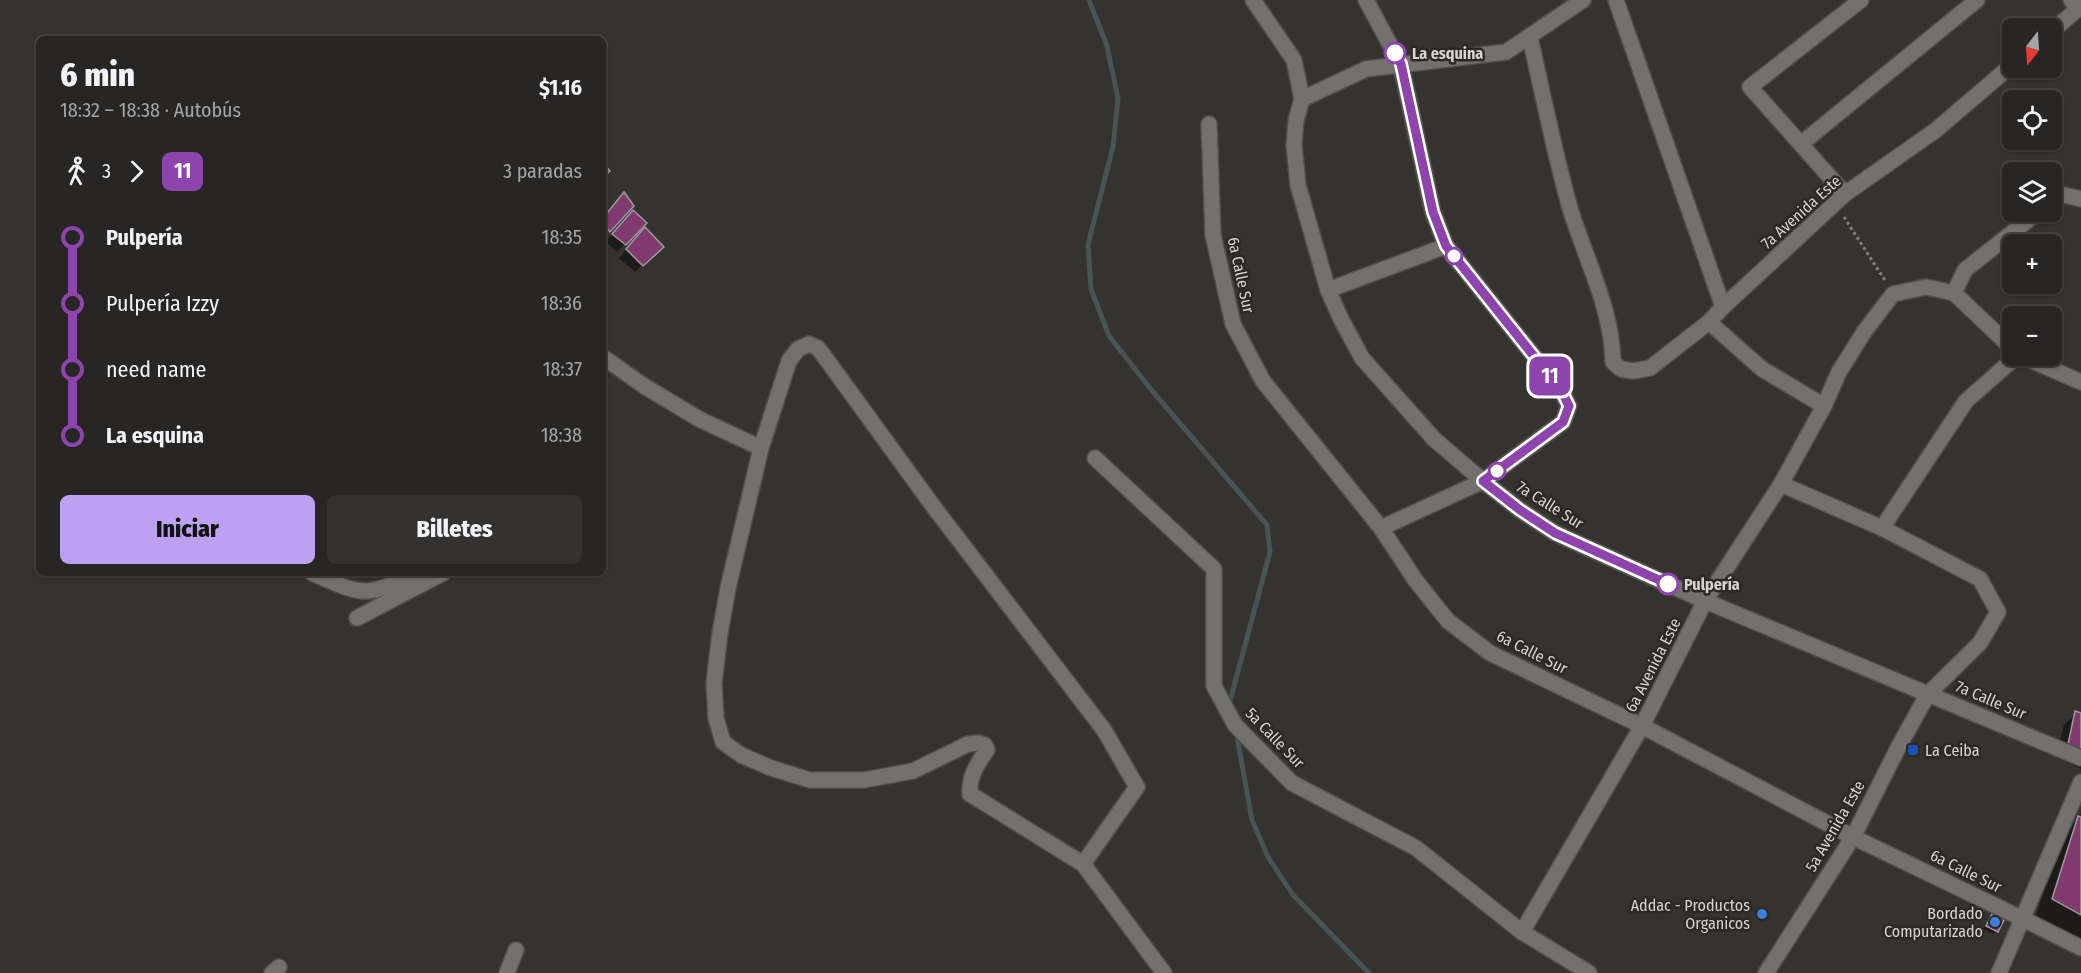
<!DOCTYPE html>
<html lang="es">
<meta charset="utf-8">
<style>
body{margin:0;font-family:"Fira Sans Condensed",sans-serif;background:#343231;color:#f1f3f6;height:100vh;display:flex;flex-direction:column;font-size:22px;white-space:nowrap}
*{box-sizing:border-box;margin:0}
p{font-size:20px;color:#a5a5a6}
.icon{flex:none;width:33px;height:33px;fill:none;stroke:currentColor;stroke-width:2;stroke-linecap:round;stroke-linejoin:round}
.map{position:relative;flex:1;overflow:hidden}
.side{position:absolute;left:36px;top:36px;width:570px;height:540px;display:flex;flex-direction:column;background:#282624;border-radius:9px;box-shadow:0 2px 4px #0004,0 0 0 2px #444341}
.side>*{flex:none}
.badge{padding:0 12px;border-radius:9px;font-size:21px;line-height:39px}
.needle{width:39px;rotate:197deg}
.buttons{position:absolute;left:2002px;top:18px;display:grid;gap:12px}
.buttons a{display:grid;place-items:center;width:60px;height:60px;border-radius:9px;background:#282624;box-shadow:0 2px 4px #0004,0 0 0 2px #444341;font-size:30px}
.map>.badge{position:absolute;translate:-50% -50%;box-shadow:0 0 0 3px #fff}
.legs{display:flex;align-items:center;gap:9px;height:66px;padding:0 24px;font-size:20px}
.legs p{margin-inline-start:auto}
.overview{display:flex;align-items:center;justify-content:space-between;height:102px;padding:0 24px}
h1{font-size:33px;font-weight:800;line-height:45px}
.action{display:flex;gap:12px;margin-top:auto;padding:12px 24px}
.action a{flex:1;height:69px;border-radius:9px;background:#bca0f2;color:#111;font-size:24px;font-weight:800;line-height:69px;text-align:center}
.action a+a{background:#343231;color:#f1f3f6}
ul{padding:0 24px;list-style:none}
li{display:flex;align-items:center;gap:21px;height:66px;font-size:22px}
li i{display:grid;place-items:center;width:9px;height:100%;margin:0 8px;background:currentColor}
li i::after{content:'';width:15px;height:15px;margin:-8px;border:4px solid;border-radius:50%;background:#282624}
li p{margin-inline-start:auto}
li:first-child i{background:linear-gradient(#0000 50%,currentColor 0)}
li:last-child i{background:linear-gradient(currentColor 50%,#0000 0)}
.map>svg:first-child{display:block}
</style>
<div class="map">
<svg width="2081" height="973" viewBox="0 0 2081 973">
<rect width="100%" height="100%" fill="#353330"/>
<g fill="#0007">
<path d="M632 206 603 237V218Z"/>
<path d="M625 220 645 223 617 252 606 242Z"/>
<path d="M637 237 662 247 635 272 619 258Z"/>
<path d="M2076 713 2081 714V769L2056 756 2064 725Z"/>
<path d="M2081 814V940L2036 915 2062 834 2079 818Z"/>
<path d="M1993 914 1996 931 1993 934 1983 929Z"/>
</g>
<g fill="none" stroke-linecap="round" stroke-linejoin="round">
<g stroke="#485356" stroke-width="5">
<path d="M1089 0 1107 46 1118 98 1113 147 1088 244 1091 289 1109 336 1154 393 1267 525 1270 552 1230 701 1231 708"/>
<path d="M1236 731 1252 820 1268 857 1293 895 1369 973"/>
</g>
</g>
<g fill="#803a6f" stroke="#9e9a9d" stroke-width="1.5">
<path d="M603 163 610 171 603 177Z"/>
<path d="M624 192 634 206 610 232 603 224V218Z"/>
<path d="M633 210 647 223 626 245 612 234Z"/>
<path d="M645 227 664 247 643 266 626 249Z"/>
<path d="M2075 711 2081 713V751L2068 744Z"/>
<path d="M2078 816 2081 817V915L2052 899Z"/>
<path d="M1993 912 2005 918 1998 932 1986 926Z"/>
</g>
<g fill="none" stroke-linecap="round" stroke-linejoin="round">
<defs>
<g id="minor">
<path d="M1253 0 1294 60 1302 99 1296 120 1294 145 1298 185 1328 290 1341 319 1362 358 1434 439 1483 481 1520 510 1555 533 1705 601 2081 758"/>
<path d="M1366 0 1401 65 1433 212 1446 246 1561 390 1569 406 1563 422 1483 481 1381 528"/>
<path d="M1616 0 1723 307"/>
<path d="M2052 31 2079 8 2071 0"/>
<path d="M1530 38C1543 94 1554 152 1570 208 1585 258 1612 308 1613 362L1621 369 1633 371 1650 368 1709 322 1723 307 1845 194 1936 130 2013 64"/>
<path d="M1302 99 1366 69 1506 52 1583 0"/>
<path d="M1209 124 1213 235 1233 324 1263 381 1381 528 1416 581 1448 621 1490 653 1642 726 1853 837 2023 919 2081 948"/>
<path d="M1802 143 1977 0"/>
<path d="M1845 194 1750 87 1861 0"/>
<path d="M2052 199 2064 195 2081 199"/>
<path d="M1328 290 1446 246"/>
<path d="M1954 293 1965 270 2038 212"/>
<path d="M1709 322 1762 369 1824 406"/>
<path d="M2021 356 2081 382"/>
<path d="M603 357 644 386 699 419 761 448"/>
<path d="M1095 458 1214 569V686L1235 725 1292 783 1416 848 1522 932 1589 973"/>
<path d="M1882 528 1966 401 2017 356"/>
<path d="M312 573C362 595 365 599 415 573"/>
<path d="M357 618 443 573"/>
<path d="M1083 864 1137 787 1104 730 933 506 824 356 818 348 809 344 798 349 789 361 761 448 728 588 720 633 714 683 716 718 723 742 741 755 771 768 810 780H864L913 771 968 744 979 743 985 745 987 750C977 764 969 776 970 794L1083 864 1164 973"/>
<path d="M1522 932 1642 726 1705 601 1781 484 1824 406 1839 372 1864 332 1893 294 1926 287 1954 293 2013 349"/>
<path d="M272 973 279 967"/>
<path d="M507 973 516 950"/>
<path d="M1766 973 1853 837 1899 746 1928 694 1980 643 1998 612 1980 579 1882 528 1781 484"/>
<path d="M1999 973 2081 782"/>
</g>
</defs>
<use href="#minor" stroke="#504f4c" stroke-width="18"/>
<path stroke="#81807d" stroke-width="3" stroke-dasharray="3 3" stroke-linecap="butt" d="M1844 217 1886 282"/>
<use href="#minor" stroke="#73716e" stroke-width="15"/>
</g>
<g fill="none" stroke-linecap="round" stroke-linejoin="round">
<defs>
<path id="line-1" d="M1395 53 1401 64 1433 212 1446 246 1561 390 1569 406 1563 422 1483 481 1520 510 1555 533 1668 584"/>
</defs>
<use href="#line-1" stroke="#fff" stroke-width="14"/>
<use href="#line-1" stroke="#8e44ad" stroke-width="9"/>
</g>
<g fill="#fff" stroke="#8e44ad" stroke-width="3">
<circle cx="1395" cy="53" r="10"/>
<circle cx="1454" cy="256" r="8"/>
<circle cx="1497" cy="471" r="8"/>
<circle cx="1668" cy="584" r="10"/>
</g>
<rect fill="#1a4fb4" stroke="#2b2926" stroke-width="2" x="1907" y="744" width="12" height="12" rx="3"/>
<g fill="#3f7fe0" stroke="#2b2926" stroke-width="2">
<circle cx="1762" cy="914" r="6"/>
<circle cx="1995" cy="922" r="6"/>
</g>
<g text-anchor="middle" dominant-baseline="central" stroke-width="5" stroke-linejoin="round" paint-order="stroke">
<g font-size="16" font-weight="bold" fill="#d5d4d2" stroke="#2b2926" text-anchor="start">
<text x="1412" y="53">La esquina</text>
<text x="1684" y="584">Pulpería</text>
</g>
<g font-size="16" fill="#d5d4d2" stroke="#2b2926">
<text transform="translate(1801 212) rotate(-42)">7a Avenida Este</text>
<text transform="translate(1241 275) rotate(78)">6a Calle Sur</text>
<text transform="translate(1550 505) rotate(32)">7a Calle Sur</text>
<text transform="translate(1532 652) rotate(27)">6a Calle Sur</text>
<text transform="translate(1653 665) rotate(-63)">6a Avenida Este</text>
<text transform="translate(1991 700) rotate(23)">7a Calle Sur</text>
<text transform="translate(1275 738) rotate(46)">5a Calle Sur</text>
<text transform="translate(1835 826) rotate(-60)">5a Avenida Este</text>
<text transform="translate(1966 871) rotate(26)">6a Calle Sur</text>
</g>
<g font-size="16" fill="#d5d4d2" stroke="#2b2926" text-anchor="end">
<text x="1925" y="750" text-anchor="start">La Ceiba</text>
<text x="1750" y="905">Addac - Productos<tspan x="1750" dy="18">Organicos</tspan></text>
<text x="1983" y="913">Bordado<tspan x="1983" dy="18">Computarizado</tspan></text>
</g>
</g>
</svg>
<div class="buttons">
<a><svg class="needle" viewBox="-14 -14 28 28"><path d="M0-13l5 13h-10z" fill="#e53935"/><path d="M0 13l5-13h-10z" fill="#a5a5a6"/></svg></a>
<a><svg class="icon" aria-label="locate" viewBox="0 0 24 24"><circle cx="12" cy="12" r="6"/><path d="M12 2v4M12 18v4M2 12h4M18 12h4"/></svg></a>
<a><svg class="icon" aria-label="layers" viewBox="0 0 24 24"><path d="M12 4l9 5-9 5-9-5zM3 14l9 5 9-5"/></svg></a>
<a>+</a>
<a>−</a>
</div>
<b class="badge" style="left:1550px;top:376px;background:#8e44ad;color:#fff">11</b>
<section class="side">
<div class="overview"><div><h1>6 min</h1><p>18:32 – 18:38 · Autobús</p></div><b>$1.16</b></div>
<div class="legs"><svg class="icon" aria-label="walk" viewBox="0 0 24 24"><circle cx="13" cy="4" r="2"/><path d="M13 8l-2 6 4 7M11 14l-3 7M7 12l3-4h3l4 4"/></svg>3<svg class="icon" aria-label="forward" viewBox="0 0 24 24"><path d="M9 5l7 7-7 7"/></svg><b class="badge" style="background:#8e44ad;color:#fff">11</b><p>3 paradas</p></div>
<ul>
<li><i style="color:#8e44ad"></i><b>Pulpería</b><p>18:35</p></li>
<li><i style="color:#8e44ad"></i><span>Pulpería Izzy</span><p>18:36</p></li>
<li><i style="color:#8e44ad"></i><span>need name</span><p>18:37</p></li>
<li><i style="color:#8e44ad"></i><b>La esquina</b><p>18:38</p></li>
</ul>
<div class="action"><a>Iniciar</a><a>Billetes</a></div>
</section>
</div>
